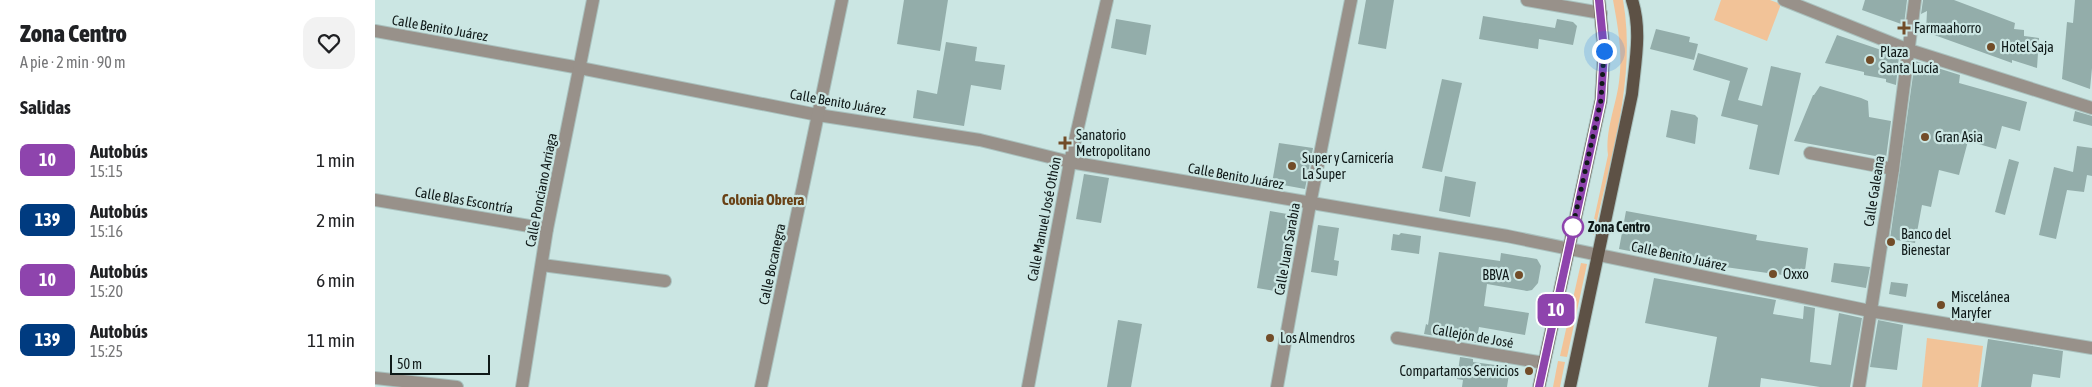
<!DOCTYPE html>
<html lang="es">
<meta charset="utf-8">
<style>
body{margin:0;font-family:"Asap Condensed",sans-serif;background:#f2f2f2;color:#202124;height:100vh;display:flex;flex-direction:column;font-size:19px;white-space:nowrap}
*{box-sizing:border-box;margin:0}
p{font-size:16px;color:#757577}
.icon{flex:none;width:28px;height:28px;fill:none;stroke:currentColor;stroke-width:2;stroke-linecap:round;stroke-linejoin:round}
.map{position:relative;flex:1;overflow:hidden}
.drawer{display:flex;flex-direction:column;background:#fff;width:375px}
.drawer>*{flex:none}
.badge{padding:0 10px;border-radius:8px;font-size:18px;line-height:32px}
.scale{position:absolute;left:15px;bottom:12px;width:100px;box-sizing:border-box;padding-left:5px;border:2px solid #0f1918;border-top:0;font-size:14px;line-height:18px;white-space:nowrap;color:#0f1918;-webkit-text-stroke:4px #cbe6e3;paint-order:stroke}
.you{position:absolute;width:25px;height:25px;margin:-12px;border:4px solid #fff;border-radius:50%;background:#1a73e8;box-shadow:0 0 0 8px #1a73e833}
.map>.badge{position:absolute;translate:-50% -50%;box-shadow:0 0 0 2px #fff}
h2{padding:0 20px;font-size:19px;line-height:45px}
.round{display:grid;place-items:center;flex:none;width:52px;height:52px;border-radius:15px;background:#f2f2f2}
.summary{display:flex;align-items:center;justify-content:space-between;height:85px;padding:0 20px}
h1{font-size:24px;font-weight:800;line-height:38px}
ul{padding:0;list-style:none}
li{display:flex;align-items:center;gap:15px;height:60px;padding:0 20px}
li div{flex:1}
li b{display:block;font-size:19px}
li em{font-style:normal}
li .badge{min-width:55px;font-weight:700;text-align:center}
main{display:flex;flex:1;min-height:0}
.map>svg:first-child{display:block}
</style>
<main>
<section class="drawer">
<div class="summary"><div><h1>Zona Centro</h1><p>A pie · 2 min · 90 m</p></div><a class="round"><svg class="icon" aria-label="heart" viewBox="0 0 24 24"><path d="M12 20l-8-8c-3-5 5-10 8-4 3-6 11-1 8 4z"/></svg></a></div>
<h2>Salidas</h2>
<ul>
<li><span class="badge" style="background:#8e44ad;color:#fff">10</span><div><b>Autobús</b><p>15:15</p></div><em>1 min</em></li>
<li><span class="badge" style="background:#003b80;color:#fff">139</span><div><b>Autobús</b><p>15:16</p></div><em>2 min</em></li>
<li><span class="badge" style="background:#8e44ad;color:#fff">10</span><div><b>Autobús</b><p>15:20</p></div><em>6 min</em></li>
<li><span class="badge" style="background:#003b80;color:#fff">139</span><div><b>Autobús</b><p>15:25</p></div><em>11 min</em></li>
</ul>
</section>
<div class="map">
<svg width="1717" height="387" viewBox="0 0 1717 387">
<rect width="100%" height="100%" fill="#cbe6e3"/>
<g fill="#f2c398">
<path d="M1238 0H1248C1262 79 1235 158 1219 235L1216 233 1233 155C1230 130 1241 106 1244 82 1248 54 1243 27 1238 0Z"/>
<path d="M1346 0H1395L1406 4 1392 41 1339 20Z"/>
<path d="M1206 263 1212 264 1192 357 1185 356Z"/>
<path d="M1552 338 1608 346 1603 387H1547Z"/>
<path d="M1183 361 1190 362 1185 387H1178Z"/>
</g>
<g fill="#93adaa">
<path d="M529 0H573L565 51 522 44Z"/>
<path d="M991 0H1019L1011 49 983 44Z"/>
<path d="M1490 0H1532L1529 25 1487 10Z"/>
<path d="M1548 0H1579L1640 23 1639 29 1649 30V36L1664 38 1662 68 1637 60V63L1551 32 1552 11 1546 14Z"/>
<path d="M1700 0H1717V68L1715 89 1687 79 1692 22 1698 23Z"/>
<path d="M1108 16 1180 28 1182 19 1198 22 1202 26 1198 45 1164 39 1163 49 1104 39Z"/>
<path d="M741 19 776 25 771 55 736 48Z"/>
<path d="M1281 29 1315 37 1314 42 1323 44 1319 60 1275 49Z"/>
<path d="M1462 35 1524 56 1521 85 1511 82V79L1489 75V72L1450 63Z"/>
<path d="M571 42 602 47 600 61 630 65 626 90 596 85 589 126 538 118 542 90 562 94Z"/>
<path d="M1323 53 1373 68 1363 100 1387 106 1396 66 1426 73 1404 175 1374 169 1383 125 1346 116 1355 81 1318 70Z"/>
<path d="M1540 61 1585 75 1584 83 1652 102 1645 131 1627 126 1621 149 1593 141 1584 175 1564 170 1556 207 1547 205 1540 243 1515 239Z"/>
<path d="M1067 79 1087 83 1067 172 1047 168Z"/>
<path d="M1445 86 1486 98 1493 101 1494 117 1516 121 1511 158 1419 141 1438 95H1439Z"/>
<path d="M1296 110 1320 115 1323 118 1320 144 1291 137Z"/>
<path d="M1700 111 1717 116V126L1698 121Z"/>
<path d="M904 143 938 148 930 189 897 183Z"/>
<path d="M1702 146 1717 148V176L1712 175 1709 192 1692 190 1681 239 1664 235 1679 167 1698 172Z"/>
<path d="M1634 159 1644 162 1630 215 1620 212Z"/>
<path d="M709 174 734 178 726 223 701 219Z"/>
<path d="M1070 176 1101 182 1095 217 1064 211Z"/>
<path d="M895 211 918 215 906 292 882 288Z"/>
<path d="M1251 211 1382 235 1381 240 1433 248 1429 278 1343 266 1334 269 1328 268 1330 259 1307 256 1306 261 1244 249Z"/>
<path d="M943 225 964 228 959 260 964 261 962 276 936 272Z"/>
<path d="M1026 233 1046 236 1044 254 1016 250 1018 234 1024 235Z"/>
<path d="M1064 252 1125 261 1126 253 1162 259 1166 266 1163 283 1157 290 1152 291 1112 284 1109 306 1154 313 1150 335 1104 327 1101 343 1049 334 1051 324 1053 325Z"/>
<path d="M1459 263 1495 267 1491 288 1456 282Z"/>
<path d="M1279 278 1401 300 1398 314 1428 319 1429 306 1440 308 1435 362 1456 365 1464 313 1487 318 1475 387H1445L1386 378 1385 387H1333L1342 337 1270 323Z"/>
<path d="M1516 282 1533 284 1531 297 1514 294Z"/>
<path d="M743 320 767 324 756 387H732Z"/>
<path d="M1503 320 1528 325 1522 370 1495 367Z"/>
<path d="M1613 339 1688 351 1685 378 1658 374 1656 387H1606Z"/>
<path d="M1085 357 1098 359V362L1135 367 1132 387H1087L1088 380 1082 379Z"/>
</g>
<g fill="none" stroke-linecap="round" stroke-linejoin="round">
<defs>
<g id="minor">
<path d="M1152 0 1226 13"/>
<path d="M1409 0 1534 50 1717 108"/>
<path d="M0 31 205 68 443 115 605 140 695 162 1132 236 1495 311 1717 348"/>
<path d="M1435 153 1518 169"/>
<path d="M0 200 172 229"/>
<path d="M167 265 290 281"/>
<path d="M1022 338 1169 363"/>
<path d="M0 378 82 387"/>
<path d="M147 387 172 229 218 0"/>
<path d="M386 387 467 0"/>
<path d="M653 387 695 162 732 0"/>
<path d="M902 387 935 204 976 0"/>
<path d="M1484 387 1518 169 1540 0"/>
</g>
<g id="major">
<path d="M1164 387 1226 100 1229 51 1224 0"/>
<path d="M1195 387 1257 94C1260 63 1267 30 1257 0"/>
</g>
</defs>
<use href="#minor" stroke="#a9c1be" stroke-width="14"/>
<use href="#major" stroke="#a9c1be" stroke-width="14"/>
<use href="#minor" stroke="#98918a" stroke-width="12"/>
<use href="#major" stroke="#5d5145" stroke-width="12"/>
</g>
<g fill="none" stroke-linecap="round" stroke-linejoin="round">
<defs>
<path id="line" d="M1164 387 1226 100 1229 51 1224 0"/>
</defs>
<use href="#line" stroke="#fff" stroke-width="11"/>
<use href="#line" stroke="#8e44ad" stroke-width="8"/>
<path stroke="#0f1918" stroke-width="5" stroke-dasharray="0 9" d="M1198 227 1197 230 1226 100 1229 51"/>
</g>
<g fill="#724c28" stroke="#cbe6e3" stroke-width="2">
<path d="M1526.5 20.5h5v5h5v5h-5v5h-5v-5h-5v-5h5z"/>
<circle cx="1616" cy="47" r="5"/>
<circle cx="1495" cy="60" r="5"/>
<circle cx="1550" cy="137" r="5"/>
<path d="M687.5 135.5h5v5h5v5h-5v5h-5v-5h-5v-5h5z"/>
<circle cx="917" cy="166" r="5"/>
<circle cx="1516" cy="242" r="5"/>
<circle cx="1398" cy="274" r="5"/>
<circle cx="1144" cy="275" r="5"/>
<circle cx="1566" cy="305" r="5"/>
<circle cx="895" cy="338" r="5"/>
<circle cx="1154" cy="371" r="5"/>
</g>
<circle fill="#fff" stroke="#8e44ad" stroke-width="2.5" cx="1198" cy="227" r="10"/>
<g text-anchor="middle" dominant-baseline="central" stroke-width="4.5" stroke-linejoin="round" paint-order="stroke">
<g font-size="14" fill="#0f1918" stroke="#cbe6e3">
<text transform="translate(65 28) rotate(10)">Calle Benito Juárez</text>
<text transform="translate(463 102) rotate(10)">Calle Benito Juárez</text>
<text transform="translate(861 176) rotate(10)">Calle Benito Juárez</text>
<text transform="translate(166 190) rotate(-79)">Calle Ponciano Arriaga</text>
<text transform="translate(1499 191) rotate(-81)">Calle Galeana</text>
<text transform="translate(89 200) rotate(10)">Calle Blas Escontría</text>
<text transform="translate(669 219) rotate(-79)">Calle Manuel José Othón</text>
<text transform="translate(912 249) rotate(-80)">Calle Juan Sarabia</text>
<text transform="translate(1304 256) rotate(12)">Calle Benito Juárez</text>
<text transform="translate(397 264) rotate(-78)">Calle Bocanegra</text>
<text transform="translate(1098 336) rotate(10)">Callejón de José</text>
</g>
<g font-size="14" fill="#0f1918" stroke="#cbe6e3" text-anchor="start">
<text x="1539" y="28">Farmaahorro</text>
<text x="1626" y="47">Hotel Saja</text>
<text x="1505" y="52">Plaza<tspan x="1505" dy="16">Santa Lucía</tspan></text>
<text x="701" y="135">Sanatorio<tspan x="701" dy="16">Metropolitano</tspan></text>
<text x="1560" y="137">Gran Asia</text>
<text x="927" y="158">Super y Carnicería<tspan x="927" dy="16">La Super</tspan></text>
<text x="1526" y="234">Banco del<tspan x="1526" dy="16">Bienestar</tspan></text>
<text x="1408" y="274">Oxxo</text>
<text x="1134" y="275" text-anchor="end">BBVA</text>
<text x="1576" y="297">Miscelánea<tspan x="1576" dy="16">Maryfer</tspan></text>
<text x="905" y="338">Los Almendros</text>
<text x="1144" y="371" text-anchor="end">Compartamos Servicios</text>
</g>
<g font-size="14" font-weight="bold" fill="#0f1918" stroke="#cbe6e3" text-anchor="start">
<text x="1213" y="227">Zona Centro</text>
</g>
<g font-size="15" font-weight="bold" fill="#694115" stroke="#cbe6e3">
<text x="388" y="199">Colonia Obrera</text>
</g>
</g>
</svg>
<div class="scale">50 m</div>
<div class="you" style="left:1229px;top:51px"></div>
<b class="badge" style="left:1181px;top:310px;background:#8e44ad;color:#fff">10</b>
</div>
</main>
